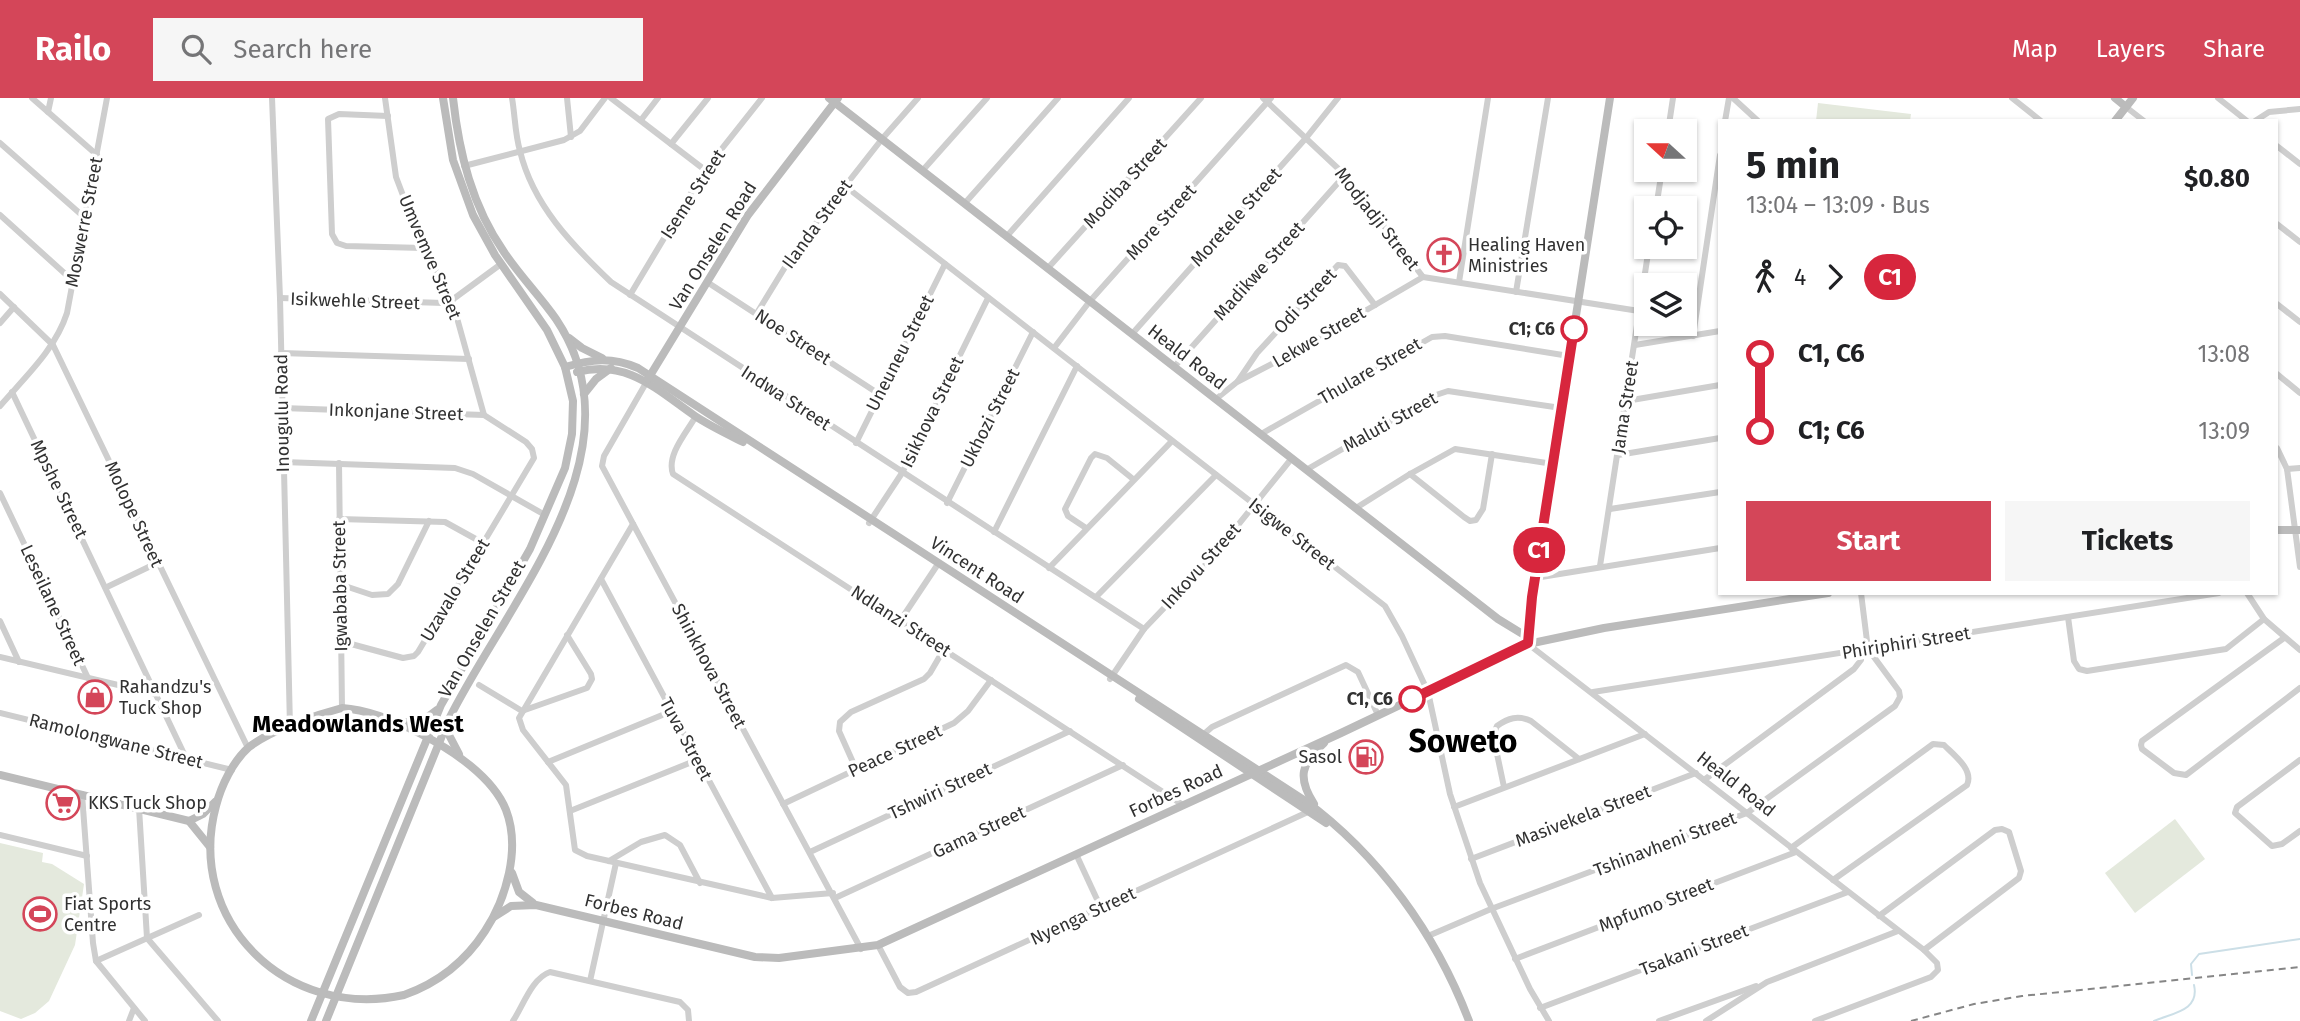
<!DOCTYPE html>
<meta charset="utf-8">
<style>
body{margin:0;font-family:"Fira Sans",sans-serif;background:#f6f6f6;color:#202124;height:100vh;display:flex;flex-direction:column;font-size:26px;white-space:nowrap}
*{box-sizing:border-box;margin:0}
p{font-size:23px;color:#757577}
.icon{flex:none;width:38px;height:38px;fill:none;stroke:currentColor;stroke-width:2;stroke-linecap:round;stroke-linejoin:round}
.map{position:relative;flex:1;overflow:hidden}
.side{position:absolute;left:1718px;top:21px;width:560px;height:476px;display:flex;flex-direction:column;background:#fff;border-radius:0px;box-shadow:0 2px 5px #0004}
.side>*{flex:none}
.badge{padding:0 14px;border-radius:23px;font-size:24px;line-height:46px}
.needle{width:46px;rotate:291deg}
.fabs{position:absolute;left:1634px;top:21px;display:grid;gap:14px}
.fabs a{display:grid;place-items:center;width:63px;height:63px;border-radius:0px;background:#fff;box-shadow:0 2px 5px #0004;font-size:35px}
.map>.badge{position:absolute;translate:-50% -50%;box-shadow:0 0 0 4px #fff}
.legs{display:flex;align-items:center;gap:10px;height:77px;padding:0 28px;font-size:23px}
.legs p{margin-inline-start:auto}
.head{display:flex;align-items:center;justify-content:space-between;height:119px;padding:0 28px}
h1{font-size:38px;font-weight:700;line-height:52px}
.cta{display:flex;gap:14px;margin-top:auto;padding:14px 28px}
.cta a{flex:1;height:80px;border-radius:0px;background:#d44659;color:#fff;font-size:28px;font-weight:700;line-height:80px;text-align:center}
.cta a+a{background:#f6f6f6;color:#202124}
ul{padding:0 28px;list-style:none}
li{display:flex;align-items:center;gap:24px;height:77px;font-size:26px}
li i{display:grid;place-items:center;width:10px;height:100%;margin:0 9px;background:currentColor}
li i::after{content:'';width:18px;height:18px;margin:-9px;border:5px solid;border-radius:50%;background:#fff}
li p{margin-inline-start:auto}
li:first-child i{background:linear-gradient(#0000 50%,currentColor 0)}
li:last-child i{background:linear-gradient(currentColor 50%,#0000 0)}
header{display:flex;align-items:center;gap:42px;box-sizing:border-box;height:98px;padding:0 35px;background:#d44659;color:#fff}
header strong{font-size:33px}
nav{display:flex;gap:38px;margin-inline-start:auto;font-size:24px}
.search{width:490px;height:63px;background:#f6f6f6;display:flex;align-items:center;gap:18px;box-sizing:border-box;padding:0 24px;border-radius:0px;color:#757577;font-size:26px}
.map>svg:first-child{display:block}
</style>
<header>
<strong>Railo</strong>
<div class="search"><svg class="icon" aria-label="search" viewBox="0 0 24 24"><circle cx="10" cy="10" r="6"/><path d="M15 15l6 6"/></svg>Search here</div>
<nav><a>Map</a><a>Layers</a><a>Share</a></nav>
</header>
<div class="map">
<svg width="2300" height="923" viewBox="0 0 2300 923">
<rect width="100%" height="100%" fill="#fff"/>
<g fill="#e4e9dd">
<path d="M1818 5 1911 16 1910 23H1816Z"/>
<path d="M2175 721 2205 761 2135 815 2105 775Z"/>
<path d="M0 745 43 755 42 764 52 766 84 786 75 847 49 903 35 915 21 921 0 913Z"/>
</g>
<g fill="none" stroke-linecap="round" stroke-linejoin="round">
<g stroke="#ccdfe7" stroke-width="2">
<path d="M2192 877 2191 866 2199 856 2300 841"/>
<path d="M2154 923C2172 915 2200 913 2194 887"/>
</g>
<g stroke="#cecece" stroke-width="6">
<path d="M32 0 97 57"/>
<path d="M272 0 280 200 290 629"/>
<path d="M385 0 396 79 423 150 452 202 484 317"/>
<path d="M512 0C515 17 515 36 520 53 533 107 572 147 611 184L1144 531"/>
<path d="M567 0 571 39"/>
<path d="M611 0 705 72"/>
<path d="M1263 0 1345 77 1423 179 1639 213"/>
<path d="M1733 0 1758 23"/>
<path d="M2012 0 2041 23"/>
<path d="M2218 0 2247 23"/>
<path d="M2126 9 2144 23"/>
<path d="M48 14 51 0"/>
<path d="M388 18 339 16 328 21 332 136 337 145 346 148 423 150"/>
<path d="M641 22 658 0"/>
<path d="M1725 23 1729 0"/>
<path d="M2255 23 2269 14 2300 11"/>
<path d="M1668 33 1673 0"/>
<path d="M0 45 84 119"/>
<path d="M671 46 708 0"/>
<path d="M2277 48 2300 66"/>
<path d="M464 68 564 42 580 33 605 0"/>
<path d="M923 72 987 0"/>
<path d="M845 88 1385 508 1402 538 1428 594 1450 696 1480 785 1530 891 1549 923"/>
<path d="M965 105 1058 0"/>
<path d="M1656 110 1662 72"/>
<path d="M0 117 72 182"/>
<path d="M2277 126 2300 144"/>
<path d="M1007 138 1129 0"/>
<path d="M1048 170 1201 0"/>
<path d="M707 184 879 296"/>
<path d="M1459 184 1488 0"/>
<path d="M1516 194 1548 0"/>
<path d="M0 196 53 247 248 650"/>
<path d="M630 197 705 72 762 0"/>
<path d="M280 200 444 205 452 202 501 166"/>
<path d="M2277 206 2300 224"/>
<path d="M757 215 798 148 882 41 918 0"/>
<path d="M0 225 14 209"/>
<path d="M1132 236 1306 40 1338 0"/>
<path d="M1693 238 1720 57"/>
<path d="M1635 247 1720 233"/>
<path d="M1054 250 1090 203 1271 0"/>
<path d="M281 255 469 261"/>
<path d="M1174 269 1345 77"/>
<path d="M2277 276 2300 295"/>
<path d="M1238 283 1257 255 1338 167 1345 168 1375 207"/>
<path d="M646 285 604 358 602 368 861 851"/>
<path d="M12 294 186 660"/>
<path d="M1216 301 1237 284 1293 255 1423 179"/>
<path d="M1626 303 1720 287"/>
<path d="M0 308C25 279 55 252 67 215L107 0"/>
<path d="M282 310 484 317 526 344 532 351 534 360 418 554 414 558 403 560 340 543"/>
<path d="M696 318C687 334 666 357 673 376L1183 707"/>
<path d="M1261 336 1432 239 1445 238 1569 258"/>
<path d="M856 345 945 166"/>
<path d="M2277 350 2287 371 2300 469"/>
<path d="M1618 357 1720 340"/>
<path d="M283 364 455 370 473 376 545 417"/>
<path d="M339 365 342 610"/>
<path d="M2287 371 2300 370"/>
<path d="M1306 372 1436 297 1448 293 1561 310"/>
<path d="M1410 376 1464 419 1470 423 1476 422 1483 411 1492 356"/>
<path d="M0 395 88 580"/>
<path d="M947 405 1033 234"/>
<path d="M1356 410 1410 376 1455 351 1553 366"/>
<path d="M1610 411 1720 394"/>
<path d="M339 421 445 424 483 445"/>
<path d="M869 425 902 375 988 200"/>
<path d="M633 426 519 620 523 632 566 687 575 752 587 758 772 800 833 795"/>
<path d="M1086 430 1068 418 1065 411 1091 360 1095 356 1107 360 1133 381"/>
<path d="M994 434 1077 268"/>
<path d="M1600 468 1649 149"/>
<path d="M1049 470 1172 343"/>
<path d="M1535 480 1720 450"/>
<path d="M601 481 772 800"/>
<path d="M339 486 372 497 388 496 398 486 429 423"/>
<path d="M107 489 157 465"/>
<path d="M2247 495 2264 521 2300 552"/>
<path d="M1096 499 1216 377"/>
<path d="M2068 519 2074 563 2079 571 2087 573 2226 551 2264 521"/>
<path d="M0 523 19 564"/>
<path d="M900 523 938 466"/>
<path d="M2284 540 2142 643 2141 647 2142 651 2174 675 2186 677 2300 590"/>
<path d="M1528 546 1924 852 1937 865 1938 872 1931 879 1815 923"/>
<path d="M0 559 156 596"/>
<path d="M1110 581 1144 531 1209 463 1292 360"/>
<path d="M479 587 522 613 587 590 592 581 591 576 567 537"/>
<path d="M1593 594 2219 495"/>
<path d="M0 615 232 672"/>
<path d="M1204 636 1212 629 1346 567 1358 574 1378 617"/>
<path d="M2300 662 2237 709 2235 715 2272 748 2282 746 2300 733"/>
<path d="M548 664 672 613"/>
<path d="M856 671 839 633 840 624 851 614 924 581 930 575 944 551"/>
<path d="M1704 682 1854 571 1861 562V553"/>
<path d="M1504 689 1493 637 1497 628C1508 620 1518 617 1531 623L1579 661"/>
<path d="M82 696 93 845 96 863 145 923"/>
<path d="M783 706 954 625 968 613 991 582"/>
<path d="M1454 709 1645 636"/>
<path d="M139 710 147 840 218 923"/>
<path d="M570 713 697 662"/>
<path d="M0 737 87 758"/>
<path d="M1791 750 1933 646 1944 647C1954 657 1974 672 1967 687L1833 782"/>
<path d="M810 754 1070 633"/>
<path d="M1076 756 1101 810"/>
<path d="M1471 761 1696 675"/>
<path d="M609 763 641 744 665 737 680 747 700 785"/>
<path d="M835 800 1123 667"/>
<path d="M1879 818 1995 732 2002 731 2009 734 2021 773 2019 780 1924 852"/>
<path d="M1428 838 1491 811 1747 715 1895 608 1900 599 1899 593 1868 551 1861 495"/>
<path d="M878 847 900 889 908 895 916 894 1310 713"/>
<path d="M1515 861 1796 754"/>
<path d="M96 863 199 817"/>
<path d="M590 883 616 765"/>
<path d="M1540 910 1848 794"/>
<path d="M129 923 134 910"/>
<path d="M513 923C523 908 532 880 550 874L680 904 688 912 689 923"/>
<path d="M1659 923 1756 888"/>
<path d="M1706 923 1767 884 1898 833"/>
</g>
<g stroke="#bbb" stroke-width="8">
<path d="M829 0 1498 521 1529 540"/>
<path d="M2115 0 2126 9"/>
<path d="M2115 23 2133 0"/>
<path d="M569 240 582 250 602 260"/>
<path d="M565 269C592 261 612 259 638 270L1304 702C1379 757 1436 836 1469 923"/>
<path d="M577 274C627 261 656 291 695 318 710 328 727 336 743 344"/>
<path d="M648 281 748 117 838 0"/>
<path d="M584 296 596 281 611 270"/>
<path d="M2277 432H2300"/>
<path d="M1528 543 1535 480 1610 0"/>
<path d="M1139 601 1326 725"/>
<path d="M342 610C370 612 396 623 421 636 452 652 493 679 506 712 521 751 506 801 485 833 465 864 438 885 404 897 286 923 185 822 216 708 221 688 233 663 249 649 271 632 315 617 342 610Z"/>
<path d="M402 624H421L437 612"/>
<path d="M448 626 449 637 459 656"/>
<path d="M0 677 189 723 210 749"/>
<path d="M1314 706C1297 679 1301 666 1324 645"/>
<path d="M189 723 203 716 215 704"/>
<path d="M512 775 519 794 533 805"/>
<path d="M494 819 511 808 536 807 755 859 779 860 878 847 1341 635 1528 546 1604 530 1828 495"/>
<path d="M311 923 441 607 530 451 565 370 572 336 573 303 565 269 547 232 495 157 473 117 453 62 443 0"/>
<path d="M326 923 448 623C505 506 646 355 556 221 540 198 520 178 504 154 472 108 459 55 453 0"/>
</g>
<path stroke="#868686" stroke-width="2" stroke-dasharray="7 5" stroke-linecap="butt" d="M1911 923 1974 906 2022 898 2300 869"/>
</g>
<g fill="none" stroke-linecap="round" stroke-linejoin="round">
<defs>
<path id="line-1" d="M1412 601 1528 545 1532 499 1574 231"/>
</defs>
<use href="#line-1" stroke="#fff" stroke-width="16"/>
<use href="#line-1" stroke="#d7263d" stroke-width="10"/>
</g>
<defs>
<symbol id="church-ring" viewBox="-11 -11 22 22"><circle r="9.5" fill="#fff" stroke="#d44659" stroke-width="1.5"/><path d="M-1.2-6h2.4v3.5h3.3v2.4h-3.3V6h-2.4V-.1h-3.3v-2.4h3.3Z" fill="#d44659"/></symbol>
<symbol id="shop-ring" viewBox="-11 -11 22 22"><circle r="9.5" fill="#fff" stroke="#d44659" stroke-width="1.5"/><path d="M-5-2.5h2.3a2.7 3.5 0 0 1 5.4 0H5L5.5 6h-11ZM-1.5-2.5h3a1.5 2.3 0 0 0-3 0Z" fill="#d44659"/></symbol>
<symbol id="fuel-ring" viewBox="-11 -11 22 22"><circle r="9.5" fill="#fff" stroke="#d44659" stroke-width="1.5"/><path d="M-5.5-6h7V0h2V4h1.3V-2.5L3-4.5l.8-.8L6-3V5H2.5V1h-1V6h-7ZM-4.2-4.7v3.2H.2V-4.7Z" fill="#d44659"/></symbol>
<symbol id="supermarket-ring" viewBox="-11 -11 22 22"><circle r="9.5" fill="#fff" stroke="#d44659" stroke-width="1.5"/><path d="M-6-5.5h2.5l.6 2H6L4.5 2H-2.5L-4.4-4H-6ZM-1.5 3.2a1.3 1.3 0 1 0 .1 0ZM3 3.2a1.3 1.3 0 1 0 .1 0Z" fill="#d44659"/></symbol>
<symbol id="stadium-ring" viewBox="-11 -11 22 22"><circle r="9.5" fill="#fff" stroke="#d44659" stroke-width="1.5"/><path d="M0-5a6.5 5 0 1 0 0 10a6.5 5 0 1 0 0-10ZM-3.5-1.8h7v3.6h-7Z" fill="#d44659"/></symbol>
</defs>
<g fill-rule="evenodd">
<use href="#church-ring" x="1425" y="138" width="38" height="38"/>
<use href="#shop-ring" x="76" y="580" width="38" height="38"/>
<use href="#fuel-ring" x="1347" y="640" width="38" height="38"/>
<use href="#supermarket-ring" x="44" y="686" width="38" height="38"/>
<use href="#stadium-ring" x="21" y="797" width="38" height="38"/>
</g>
<g fill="#fff" stroke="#d7263d" stroke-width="3.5">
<circle cx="1574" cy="231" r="12"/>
<circle cx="1412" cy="601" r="12"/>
</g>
<g text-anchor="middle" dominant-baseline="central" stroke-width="7" stroke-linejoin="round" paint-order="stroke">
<g font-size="18" fill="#313131" stroke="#fff">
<text transform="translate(1125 85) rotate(-48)">Modiba Street</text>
<text transform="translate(693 96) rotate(-57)">Iseme Street</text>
<text transform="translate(1236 119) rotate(-48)">Moretele Street</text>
<text transform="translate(1377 121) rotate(52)">Modjadji Street</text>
<text transform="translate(84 124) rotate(-79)">Moswerre Street</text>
<text transform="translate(1161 124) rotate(-48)">More Street</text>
<text transform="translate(817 126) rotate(-54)">Ilanda Street</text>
<text transform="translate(713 148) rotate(-58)">Van Onselen Road</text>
<text transform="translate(430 159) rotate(67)">Umvemve Street</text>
<text transform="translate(1259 173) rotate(-48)">Madikwe Street</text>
<text transform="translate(355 203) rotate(2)">Isikwehle Street</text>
<text transform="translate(1305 203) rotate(-47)">Odi Street</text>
<text transform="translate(793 239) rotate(33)">Noe Street</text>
<text transform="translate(1319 239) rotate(-30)">Lekwe Street</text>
<text transform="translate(900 255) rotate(-63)">Uneuneu Street</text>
<text transform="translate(1187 259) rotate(38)">Heald Road</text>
<text transform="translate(1370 273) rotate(-30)">Thulare Street</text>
<text transform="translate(786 300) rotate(33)">Indwa Street</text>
<text transform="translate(1625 309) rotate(-81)">Jama Street</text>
<text transform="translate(396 314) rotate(2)">Inkonjane Street</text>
<text transform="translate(932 314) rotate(-64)">Isikhova Street</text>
<text transform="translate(282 315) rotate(-91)">Inougulu Road</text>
<text transform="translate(990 320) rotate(-63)">Ukhozi Street</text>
<text transform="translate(1390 324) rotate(-29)">Maluti Street</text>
<text transform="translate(59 391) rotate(64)">Mpshe Street</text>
<text transform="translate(134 416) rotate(65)">Molope Street</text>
<text transform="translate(1292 436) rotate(38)">Isigwe Street</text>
<text transform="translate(1201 468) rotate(-48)">Inkovu Street</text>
<text transform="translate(977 472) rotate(33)">Vincent Road</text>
<text transform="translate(340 488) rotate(-91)">Igwababa Street</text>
<text transform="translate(455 492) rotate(-59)">Uzavalo Street</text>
<text transform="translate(53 507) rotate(65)">Leseilane Street</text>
<text transform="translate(901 523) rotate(33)">Ndlanzi Street</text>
<text transform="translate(482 531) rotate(-60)">Van Onselen Street</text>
<text transform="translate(1906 545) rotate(-9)">Phiriphiri Street</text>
<text transform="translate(709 568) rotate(62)">Shinkhova Street</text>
<text transform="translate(686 641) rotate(62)">Tuva Street</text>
<text transform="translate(116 643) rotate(14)">Ramolongwane Street</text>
<text transform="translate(895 653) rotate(-25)">Peace Street</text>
<text transform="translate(1736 686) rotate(38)">Heald Road</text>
<text transform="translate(940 693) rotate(-25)">Tshwiri Street</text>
<text transform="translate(1176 693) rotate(-25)">Forbes Road</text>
<text transform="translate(1583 718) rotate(-21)">Masivekela Street</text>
<text transform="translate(979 734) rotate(-25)">Gama Street</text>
<text transform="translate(1665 746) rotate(-21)">Tshinavheni Street</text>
<text transform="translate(1656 807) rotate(-21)">Mpfumo Street</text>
<text transform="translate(634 814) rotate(14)">Forbes Road</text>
<text transform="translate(1083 818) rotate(-25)">Nyenga Street</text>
<text transform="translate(1694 852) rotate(-21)">Tsakani Street</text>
</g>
<g font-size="18" fill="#313131" stroke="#fff" text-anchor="start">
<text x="1468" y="147">Healing Haven<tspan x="1468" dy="21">Ministries</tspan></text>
<text x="119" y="589">Rahandzu's<tspan x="119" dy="21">Tuck Shop</tspan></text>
<text x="1342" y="659" text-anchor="end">Sasol</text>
<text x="88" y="705">KKS Tuck Shop</text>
<text x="64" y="806">Fiat Sports<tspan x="64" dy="21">Centre</tspan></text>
</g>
<g font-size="18" font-weight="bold" fill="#313131" stroke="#fff" text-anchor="end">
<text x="1555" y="231">C1; C6</text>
<text x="1393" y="601">C1, C6</text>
</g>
<g font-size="24" font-weight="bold" fill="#000" stroke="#fff">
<text x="358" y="626">Meadowlands West</text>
</g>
<g font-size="32" font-weight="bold" fill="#000" stroke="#fff">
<text x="1463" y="643">Soweto</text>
</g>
</g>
</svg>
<div class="fabs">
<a><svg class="needle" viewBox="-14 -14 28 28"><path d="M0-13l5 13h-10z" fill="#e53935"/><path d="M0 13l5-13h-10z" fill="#757577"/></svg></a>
<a><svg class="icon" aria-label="locate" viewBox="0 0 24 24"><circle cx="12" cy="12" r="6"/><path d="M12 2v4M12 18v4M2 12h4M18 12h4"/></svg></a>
<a><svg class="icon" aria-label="layers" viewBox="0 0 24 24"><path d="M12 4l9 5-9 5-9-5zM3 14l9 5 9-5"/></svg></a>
</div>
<b class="badge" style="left:1539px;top:452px;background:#d7263d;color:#fff">C1</b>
<section class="side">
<div class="head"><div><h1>5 min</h1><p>13:04 – 13:09 · Bus</p></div><b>$0.80</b></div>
<div class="legs"><svg class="icon" aria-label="walk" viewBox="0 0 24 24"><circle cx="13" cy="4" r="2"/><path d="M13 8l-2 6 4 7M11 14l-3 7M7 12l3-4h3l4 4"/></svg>4<svg class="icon" aria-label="forward" viewBox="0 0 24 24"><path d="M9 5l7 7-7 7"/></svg><b class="badge" style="background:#d7263d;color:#fff">C1</b></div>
<ul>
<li><i style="color:#d7263d"></i><b>C1, C6</b><p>13:08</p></li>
<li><i style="color:#d7263d"></i><b>C1; C6</b><p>13:09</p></li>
</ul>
<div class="cta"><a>Start</a><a>Tickets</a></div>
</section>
</div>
